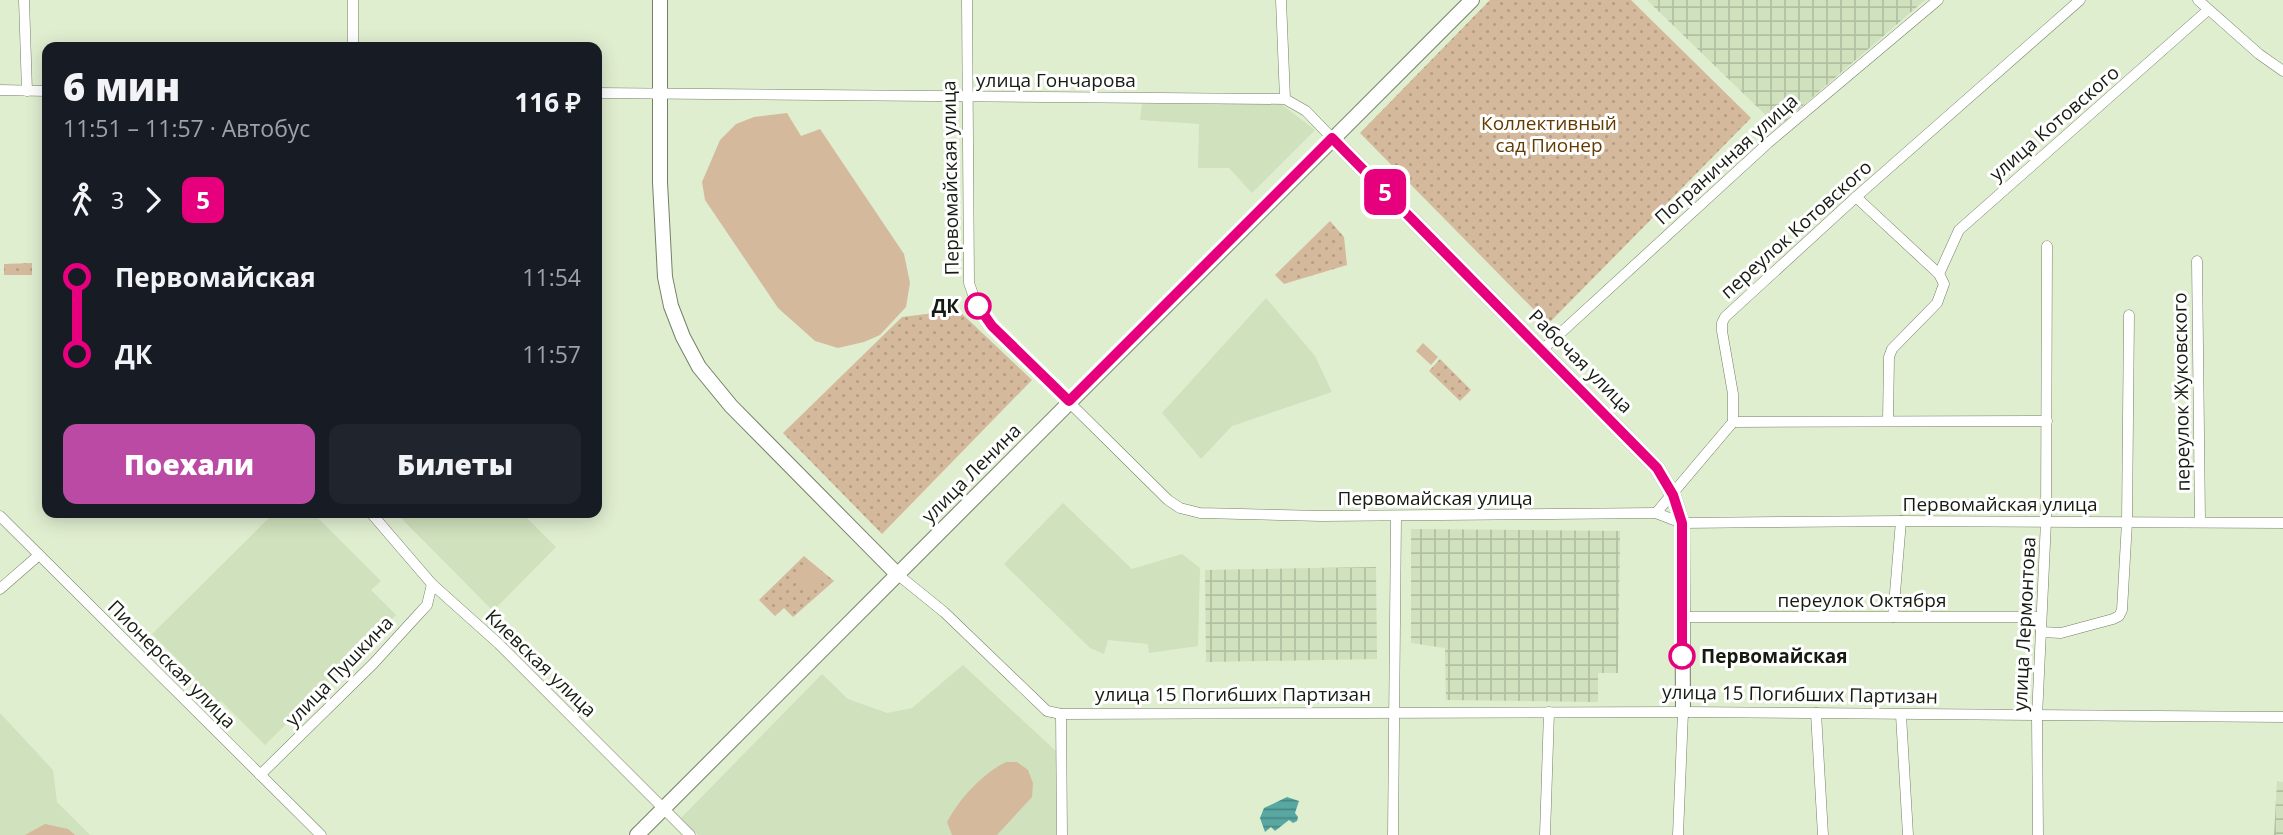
<!DOCTYPE html>
<html lang="ru">
<meta charset="utf-8">
<style>
body{margin:0;font-family:"Open Sans",sans-serif;background:#20242c;color:#f1f3f6;height:100vh;display:flex;flex-direction:column;font-size:26px;white-space:nowrap}
*{box-sizing:border-box;margin:0}
p{font-size:23px;color:#9ea1a6}
.icon{flex:none;width:38px;height:38px;fill:none;stroke:currentColor;stroke-width:2;stroke-linecap:round;stroke-linejoin:round}
.map{position:relative;flex:1;overflow:hidden}
.drawer{position:absolute;left:42px;top:42px;width:560px;height:476px;display:flex;flex-direction:column;background:#171b24;border-radius:14px;box-shadow:0 4px 18px #0003}
.drawer>*{flex:none}
.badge{padding:0 14px;border-radius:10px;font-size:24px;line-height:46px}
.map>.badge{position:absolute;translate:-50% -50%;box-shadow:0 0 0 4px #fff}
.legs{display:flex;align-items:center;gap:10px;height:77px;padding:0 21px;font-size:23px}
.legs p{margin-inline-start:auto}
.summary{display:flex;align-items:center;justify-content:space-between;height:119px;padding:0 21px}
h1{font-size:38px;font-weight:800;line-height:52px}
.cta{display:flex;gap:14px;margin-top:auto;padding:14px 21px}
.cta a{flex:1;height:80px;border-radius:14px;background:#bb4aa5;color:#fff;font-size:28px;font-weight:800;line-height:80px;text-align:center}
.cta a+a{background:#20242c;color:#f1f3f6}
ul{padding:0 21px;list-style:none}
li{display:flex;align-items:center;gap:24px;height:77px;font-size:26px}
li i{display:grid;place-items:center;width:10px;height:100%;margin:0 9px;background:currentColor}
li i::after{content:'';width:18px;height:18px;margin:-9px;border:5px solid;border-radius:50%;background:#171b24}
li p{margin-inline-start:auto}
li:first-child i{background:linear-gradient(#0000 50%,currentColor 0)}
li:last-child i{background:linear-gradient(currentColor 50%,#0000 0)}
.map>svg:first-child{display:block}
</style>
<div class="map">
<svg width="2283" height="835" viewBox="0 0 2283 835">
<defs>
<pattern id="industrial-grid" width="8" height="8" patternUnits="userSpaceOnUse" patternTransform="scale(1.75)"><rect width="8" height="8" fill="#d0e1bd"/><path d="M0 4h8M4 0v8" fill="none" stroke="#b2c0a1"/></pattern>
<pattern id="green-dots" width="8" height="8" patternUnits="userSpaceOnUse" patternTransform="scale(1.75)"><rect width="8" height="8" fill="#d5b99c"/><path d="M2 2h.1M6 6h.1" fill="none" stroke="#b69e85" stroke-width="1.8" stroke-linecap="round"/></pattern>
<pattern id="water-rules" width="6" height="5" patternUnits="userSpaceOnUse" patternTransform="scale(1.75)"><rect width="6" height="5" fill="#58a7a1"/><path d="M0 2.5h6" fill="none" stroke="#488782"/></pattern>
</defs>
<rect width="100%" height="100%" fill="#e0eed0"/>
<g fill="#d0e1bd">
<path d="M1142 104H1281L1315 130 1252 193 1229 168H1198L1199 124 1140 120Z"/>
<path d="M1266 298 1315 356 1332 392 1232 426 1201 459 1162 413Z"/>
<path d="M1063 503 1132 569 1182 554 1200 568 1198 646 1149 653 1148 644 1108 640 1104 654 1090 648 1004 564Z"/>
<path d="M406 513H522L556 547 493 611 401 518Z"/>
<path d="M316 516 381 581 371 590 396 615 265 745 221 701 216 705 187 676 190 672 152 634 270 517Z"/>
<path d="M963 665 1057 752 1056 835H698L681 818 822 674 848 699 887 713 912 708Z"/>
<path d="M0 713 53 770 57 802 90 835H0Z"/>
</g>
<g fill="url(#industrial-grid)">
<path d="M1647 0H1925L1778 127Z"/>
<path d="M1411 529 1620 531 1618 673H1598V702L1446 700 1445 648 1411 643Z"/>
<path d="M1376 567 1377 659 1206 662 1205 570Z"/>
<path d="M2277 781 2283 782V835H2274Z"/>
</g>
<g fill="url(#green-dots)">
<path d="M1490 0H1631L1751 118 1548 324 1360 133Z"/>
<path d="M1330 221 1344 237 1347 265 1284 284 1275 275Z"/>
<path d="M32 263V275H4V264Z"/>
<path d="M958 310 1032 380 882 534 783 433 902 317Z"/>
<path d="M1440 359 1471 390 1460 401 1429 371Z"/>
<path d="M804 556 834 581 793 617 784 608 775 616 759 600Z"/>
</g>
<g fill="#d5b99c">
<path d="M787 113 801 136 820 129 904 254 910 283 906 307 880 335 864 342 838 348 815 341 778 308 705 200 702 182 720 140 736 124 754 117Z"/>
<path d="M1423 343 1438 357 1431 365 1416 351Z"/>
<path d="M810 565 820 575 807 589 796 579Z"/>
<path d="M1006 762H1017L1028 770 1033 783 1032 797 997 835H952L947 822C959 799 983 773 1006 762Z"/>
<path d="M45 824 68 829 75 835H25Z"/>
</g>
<path fill="url(#water-rules)" d="M1287 797 1299 801 1295 813 1298 817 1297 821 1293 823 1289 820 1275 831 1271 827 1265 832 1260 818 1264 808Z"/>
<g fill="none" stroke-linecap="round" stroke-linejoin="round">
<defs>
<g id="street">
<path d="M24 0 27 91"/>
<path d="M353 0V47"/>
<path d="M967 0 969 283 976 303 992 326 1168 500 1180 508 1200 513 1322 516 1656 513 1682 523 1901 521 2283 523"/>
<path d="M1281 0 1285 99"/>
<path d="M2198 0 2259 54 2283 71"/>
<path d="M0 90 47 91"/>
<path d="M597 93 1285 99 1306 111 1332 138"/>
<path d="M1856 197 1939 274 1944 284 1937 303 1892 349 1889 357 1888 420"/>
<path d="M2197 261 2200 521"/>
<path d="M1939 274 1959 230 2208 10"/>
<path d="M1542 350 1768 143 1938 0"/>
<path d="M1733 422V394L1722 331V323L1725 317 1856 197 2080 0"/>
<path d="M1733 422 2047 421"/>
<path d="M371 513 432 584 499 644 690 835"/>
<path d="M1656 513 1733 422"/>
<path d="M0 516 321 835"/>
<path d="M897 574 944 612 1047 711 1061 714 1683 712 2283 717"/>
<path d="M0 589 39 555"/>
<path d="M1682 617H2041"/>
<path d="M1893 617 1901 521"/>
<path d="M2041 632 2061 633 2113 619 2119 616 2122 610 2127 522 2129 315"/>
<path d="M1816 713 1823 835"/>
<path d="M1061 714 1062 835"/>
<path d="M1901 715 1908 835"/>
<path d="M260 775 373 664 415 618 427 605 432 584"/>
<path d="M1393 835 1396 516"/>
<path d="M1545 835 1549 712"/>
<path d="M1678 835 1683 712"/>
<path d="M2038 835 2037 717 2046 521 2047 246"/>
</g>
<g id="secondary">
<path d="M660 0V182L665 277 671 306 683 337 699 367 731 406 897 574"/>
<path d="M1332 138 1657 468 1673 495 1682 523 1683 712"/>
<path d="M637 835 1472 0"/>
</g>
</defs>
<use href="#street" stroke="#748065" stroke-width="11"/>
<use href="#secondary" stroke="#748065" stroke-width="16"/>
<use href="#street" stroke="#fff" stroke-width="10"/>
<use href="#secondary" stroke="#fff" stroke-width="14"/>
</g>
<g fill="none" stroke-linecap="round" stroke-linejoin="round">
<defs>
<path id="line-1" d="M978 306 992 326 1069 401 1332 138 1657 468 1673 495 1682 523V656"/>
</defs>
<use href="#line-1" stroke="#fff" stroke-width="16"/>
<use href="#line-1" stroke="#e6007e" stroke-width="10"/>
</g>
<g fill="#fff" stroke="#e6007e" stroke-width="3.5">
<circle cx="978" cy="306" r="12"/>
<circle cx="1682" cy="656" r="12"/>
</g>
<g text-anchor="middle" dominant-baseline="central" stroke-width="6" stroke-linejoin="round" paint-order="stroke">
<g font-size="19" fill="#161b11" stroke="#fff">
<text x="1056" y="80">улица Гончарова</text>
<text transform="translate(2054 123) rotate(-41)">улица Котовского</text>
<text transform="translate(1726 159) rotate(-42)">Пограничная улица</text>
<text transform="translate(950 178) rotate(-91)">Первомайская улица</text>
<text transform="translate(1796 229) rotate(-42)">переулок Котовского</text>
<text transform="translate(1581 361) rotate(45)">Рабочая улица</text>
<text transform="translate(2181 392) rotate(-91)">переулок Жуковского</text>
<text transform="translate(971 473) rotate(-45)">улица Ленина</text>
<text x="1435" y="498">Первомайская улица</text>
<text x="2000" y="504">Первомайская улица</text>
<text x="1862" y="600">переулок Октября</text>
<text transform="translate(2024 624) rotate(-87)">улица Лермонтова</text>
<text transform="translate(541 663) rotate(44)">Киевская улица</text>
<text transform="translate(172 664) rotate(45)">Пионерская улица</text>
<text transform="translate(339 671) rotate(-46)">улица Пушкина</text>
<text x="1233" y="694">улица 15 Погибших Партизан</text>
<text transform="translate(1800 694) rotate(1)">улица 15 Погибших Партизан</text>
</g>
<g font-size="19" fill="#633a00" stroke="#fff">
<text x="1549" y="123">Коллективный<tspan x="1549" dy="22">сад Пионер</tspan></text>
</g>
<g font-size="19" font-weight="bold" fill="#161b11" stroke="#fff" text-anchor="end">
<text x="959" y="306">ДК</text>
<text x="1701" y="656" text-anchor="start">Первомайская</text>
</g>
</g>
</svg>
<b class="badge" style="left:1385px;top:192px;background:#e6007e;color:#fff">5</b>
<section class="drawer">
<div class="summary"><div><h1>6 мин</h1><p>11:51 – 11:57 · Автобус</p></div><b>116 ₽</b></div>
<div class="legs"><svg class="icon" aria-label="walk" viewBox="0 0 24 24"><circle cx="13" cy="4" r="2"/><path d="M13 8l-2 6 4 7M11 14l-3 7M7 12l3-4h3l4 4"/></svg>3<svg class="icon" aria-label="forward" viewBox="0 0 24 24"><path d="M9 5l7 7-7 7"/></svg><b class="badge" style="background:#e6007e;color:#fff">5</b></div>
<ul>
<li><i style="color:#e6007e"></i><b>Первомайская</b><p>11:54</p></li>
<li><i style="color:#e6007e"></i><b>ДК</b><p>11:57</p></li>
</ul>
<div class="cta"><a>Поехали</a><a>Билеты</a></div>
</section>
</div>
